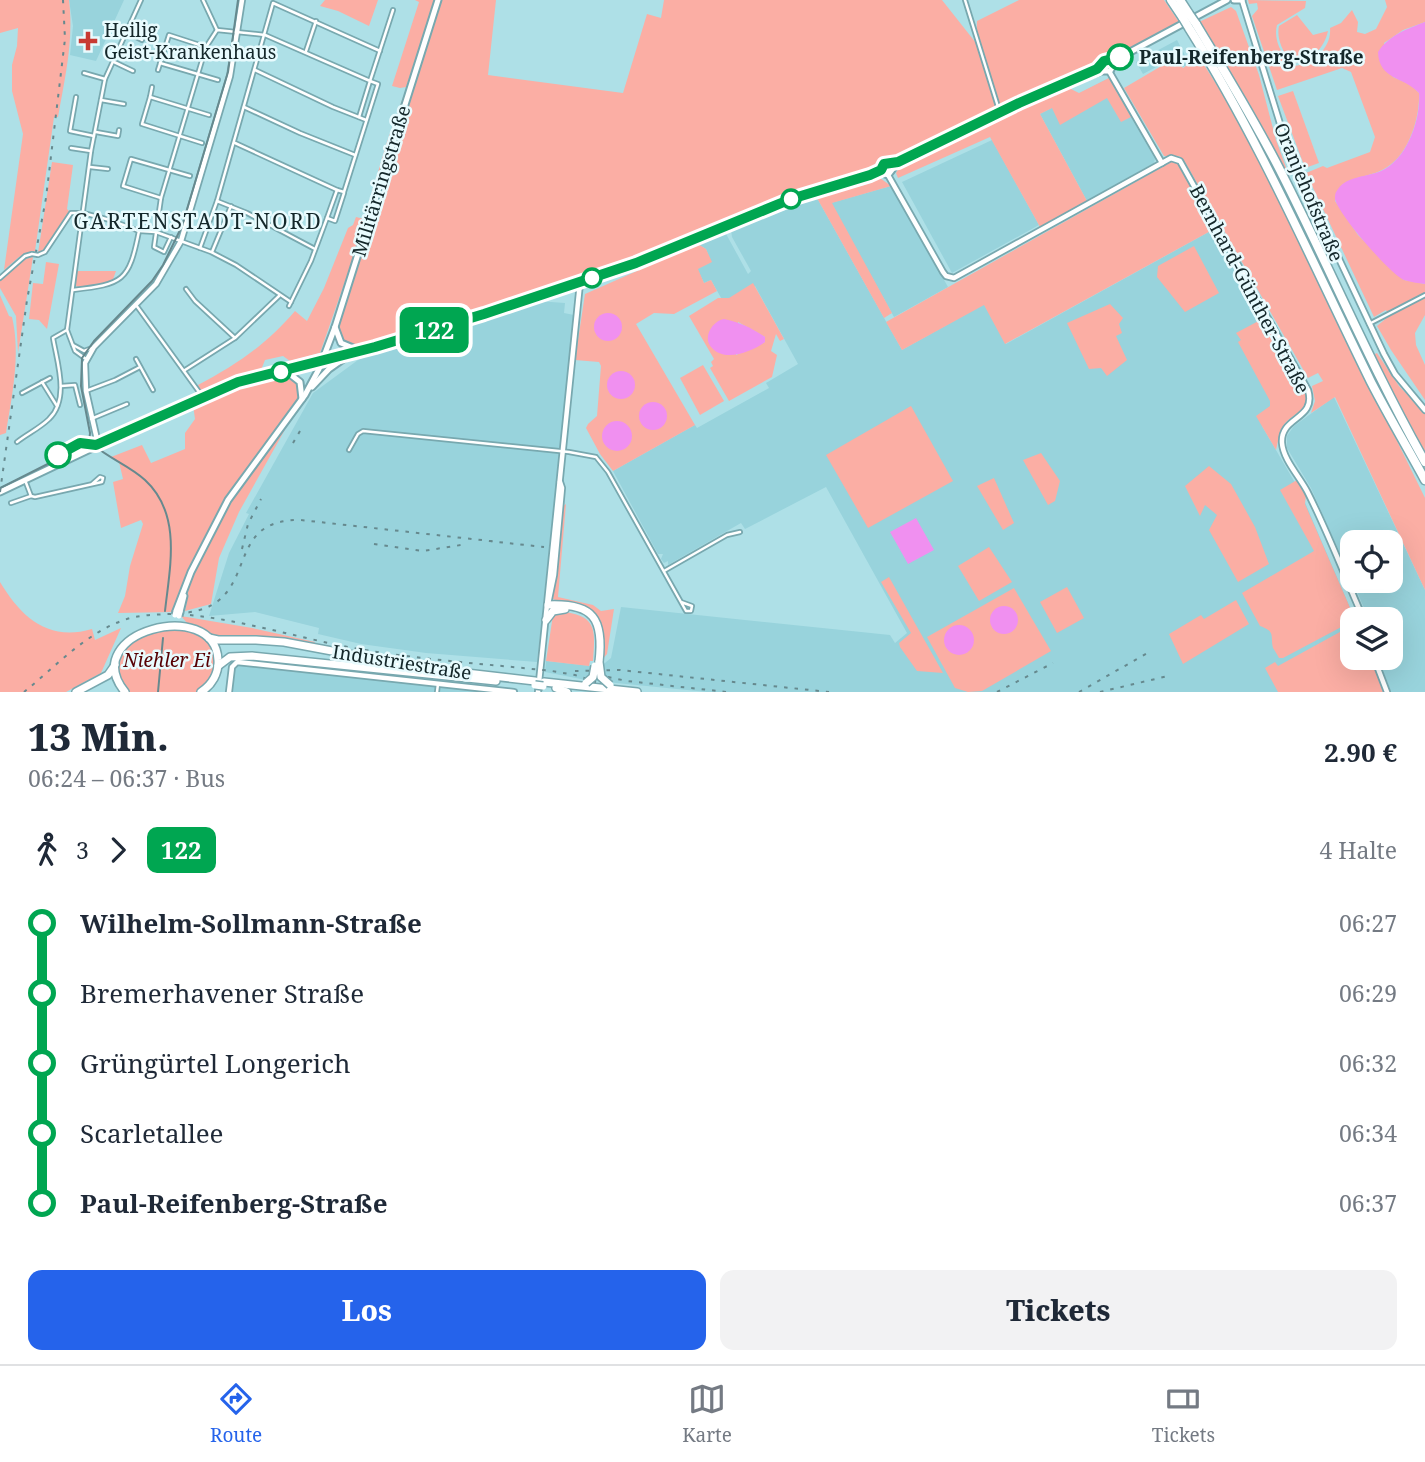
<!DOCTYPE html>
<html lang="de">
<meta charset="utf-8">
<style>
body{margin:0;font-family:"Noto Serif",serif;background:#f2f2f3;color:#1f2937;height:100vh;display:flex;flex-direction:column;font-size:26px;white-space:nowrap}
*{box-sizing:border-box;margin:0}
p{font-size:23px;color:#747a83}
.icon{flex:none;width:38px;height:38px;fill:none;stroke:currentColor;stroke-width:2;stroke-linecap:round;stroke-linejoin:round}
.map{position:relative;height:692px;overflow:hidden}
.drawer{display:flex;flex-direction:column;background:#fff;flex:1}
.drawer>*{flex:none}
.badge{padding:0 14px;border-radius:10px;font-size:24px;line-height:46px}
.fabs{position:absolute;left:1340px;top:530px;display:grid;gap:14px}
.fabs a{display:grid;place-items:center;width:63px;height:63px;border-radius:14px;background:#fff;box-shadow:0 7px 28px #0002;font-size:35px}
.map>.badge{position:absolute;translate:-50% -50%;box-shadow:0 0 0 4px #fff}
.legs{display:flex;align-items:center;gap:10px;height:77px;padding:0 28px;font-size:23px}
.legs p{margin-inline-start:auto}
.summary{display:flex;align-items:center;justify-content:space-between;height:119px;padding:0 28px}
h1{font-size:38px;font-weight:800;line-height:52px}
.action{display:flex;gap:14px;margin-top:auto;padding:14px 28px}
.action a{flex:1;height:80px;border-radius:14px;background:#2563eb;color:#fff;font-size:28px;font-weight:800;line-height:80px;text-align:center}
.action a+a{background:#f2f2f3;color:#1f2937}
ul{padding:0 28px;list-style:none}
li{display:flex;align-items:center;gap:24px;height:70px;font-size:26px}
li i{display:grid;place-items:center;width:10px;height:100%;margin:0 9px;background:currentColor}
li i::after{content:'';width:18px;height:18px;margin:-9px;border:5px solid;border-radius:50%;background:#fff}
li p{margin-inline-start:auto}
li:first-child i{background:linear-gradient(#0000 50%,currentColor 0)}
li:last-child i{background:linear-gradient(currentColor 50%,#0000 0)}
.tabs{display:flex;justify-content:space-around;align-items:center;height:98px;border-top:2px solid #e0e1e3;background:#fff;font-size:19px;color:#747a83}
.tabs a{display:grid;justify-items:center;gap:4px}
.tabs .selected{color:#2563eb}
.map>svg:first-child{display:block}
</style>
<div class="map">
<svg width="1425" height="692" viewBox="0 0 1425 692">
<rect width="100%" height="100%" fill="#aee0e7"/>
<g fill="#98d3dc" fill-rule="evenodd">
<path d="M69 0H124L96 61 70 55 73 26Z"/>
<path d="M1177 40 1189 63 1183 67 1175 57 1143 74 1136 62Z"/>
<path d="M1109 78 1155 159 1154 163 1087 201 1040 114Z"/>
<path d="M992 140 1039 225 952 273 902 182Z"/>
<path d="M891 186 948 287 894 317 831 203Z"/>
<path d="M817 198 902 350 984 304 1006 344 1216 228 1266 317 1257 323 1301 403 1262 426 1301 493 1351 610 1353 619V658L1368 692H707L586 680 545 672 546 661 600 667 611 658 621 607 890 635 895 643 907 633 826 487 745 529 741 523 668 565V561L664 563 661 559 663 554H658L613 471 695 425 697 428 769 388 766 383 798 364 755 286 724 303 711 280 704 283 697 268 711 262 706 249 698 244 725 232 748 274 751 271 732 237 731 230Z"/>
<path d="M537 301 565 303 564 313 574 315 537 662 426 653 361 644 318 634 319 628 255 612 209 616 229 553 249 514 246 513 313 393 358 360 386 348Z"/>
<path d="M1334 397 1425 590V692H1391L1378 658H1391V620L1369 619 1311 488 1287 448V436L1294 426ZM1353 542H1391V581H1353Z"/>
<path d="M239 665 494 692H232L235 667Z"/>
</g>
<g fill="#fbaea4" fill-rule="evenodd">
<path d="M0 0H69C74 40 65 77 58 117H54L35 251 19 257 4 270 23 134 12 91V65L17 46 18 28 0 33Z"/>
<path d="M325 0H378L369 26 338 11 320 6Z"/>
<path d="M415 0H435L406 87 400 88 392 86 419 2Z"/>
<path d="M440 0H496L488 75 623 93 647 14 661 18 664 0H942L976 43 977 21 1019 0H1164L1179 22 1112 57 1103 58 1098 64 997 109 896 159 882 162 873 170 783 198 647 256 404 335 357 346 344 342 338 327Z"/>
<path d="M1248 0 1306 1 1305 8 1277 25C1273 40 1282 56 1293 66 1312 65 1332 48 1330 28L1341 23 1352 10 1358 22 1357 32 1365 34 1376 29 1387 7 1385 0H1425V22L1403 30 1384 43 1393 77 1411 85 1419 93C1420 119 1408 158 1382 170 1365 179 1336 176 1335 201L1358 235 1404 280 1425 284V315L1415 333 1416 345 1425 365V400L1391 350 1377 326 1389 316 1386 310 1374 317 1306 173 1323 166 1327 168 1370 152 1375 137 1351 72 1342 68 1277 90 1252 16 1258 9 1257 3 1249 4Z"/>
<path d="M1231 7 1236 11 1259 75 1276 140 1290 178 1249 103 1199 22Z"/>
<path d="M1297 15 1313 35 1328 31C1324 49 1311 61 1293 63 1284 55 1276 39 1279 26Z"/>
<path d="M1199 57 1241 123 1425 498V590L1335 397 1311 413 1315 401 1312 386 1323 381 1318 373 1308 378 1185 162 1179 156H1164L1124 88 1175 58 1183 68Z"/>
<path d="M1109 78 1131 117 1121 122 1107 98 1060 125 1052 108 1040 114 1087 201 1040 227 990 137 898 178 896 173 900 166 1067 87 1079 93Z"/>
<path d="M1293 91 1319 163 1305 168 1278 96Z"/>
<path d="M404 95 359 241 320 353 290 361 283 356 265 360 261 370 201 392 198 385C236 365 266 345 295 311L307 321 324 288 348 228 353 225 356 217 364 219 387 142Z"/>
<path d="M1173 161 1178 162 1216 228 1005 344 984 305 902 350 886 322Z"/>
<path d="M52 162 73 165 67 209 69 211 44 251 38 253Z"/>
<path d="M880 178 891 186 832 203 892 313 884 318 817 198 871 183Z"/>
<path d="M698 244 706 249 712 262 698 269 704 283 711 280 717 291 674 314 654 313 636 324 695 425 613 471 600 454 586 428 588 424 597 416 601 366 599 362 575 360 585 294Z"/>
<path d="M1194 246 1219 293 1185 312 1157 277 1158 266Z"/>
<path d="M33 257 18 353 16 316 0 288V281L25 259Z"/>
<path d="M46 262 59 264 47 329 39 320 29 319 33 283 43 284Z"/>
<path d="M77 271H116L112 282 78 287 75 285Z"/>
<path d="M753 283 784 339 780 341 776 334 771 351 777 355 772 377 729 401 710 368 713 366 711 362 714 359 689 316 718 298H729ZM738 322 765 337V342L736 355Z"/>
<path d="M0 295 9 316 12 317C21 355 12 395 6 433L0 435Z"/>
<path d="M1110 304 1123 318 1119 324 1122 333 1116 336 1127 360 1107 376 1101 368 1089 369 1067 323Z"/>
<path d="M1266 317 1307 394C1307 413 1292 413 1283 426 1279 433 1278 442 1276 450L1256 416 1270 406V401L1238 342 1241 340 1236 333Z"/>
<path d="M1377 353 1399 386 1425 413V452L1373 355Z"/>
<path d="M703 365 724 401 700 415 680 378Z"/>
<path d="M288 375C297 380 300 385 299 396L221 508 186 577 173 612 118 613 125 596 130 566 143 524 141 520 121 528 113 482 123 479 119 462 111 457 142 445 151 463 185 449V433L195 419 193 405 241 385Z"/>
<path d="M911 406 953 481 868 528 826 455Z"/>
<path d="M292 417 239 512 219 558 211 604 185 611C188 601 187 590 191 580 212 520 253 466 292 417Z"/>
<path d="M1041 453 1060 481 1055 501 1048 505 1023 460Z"/>
<path d="M1209 466 1231 484 1255 527 1269 564 1238 582 1209 530 1217 515 1205 505 1200 516 1185 486Z"/>
<path d="M994 478 1014 523 1003 530 977 486Z"/>
<path d="M1297 480 1306 494 1305 504 1351 610 1353 619V658H1371L1383 692H1278L1265 668 1275 662 1278 666 1349 627 1347 624 1283 658H1279C1277 654 1275 651 1273 648 1270 635 1276 632 1260 626L1242 593 1314 551 1280 490Z"/>
<path d="M566 504 558 597 593 605 601 611 614 609 607 654 600 662C604 635 607 610 575 603 567 602 560 602 553 599L562 507Z"/>
<path d="M989 547 1012 582 979 601 958 566Z"/>
<path d="M889 577 943 673 917 671 900 647 899 643 911 633 881 582Z"/>
<path d="M0 582C21 617 48 642 92 629L95 640 121 628 101 673 66 692H0Z"/>
<path d="M1067 587 1084 618 1057 633 1040 602Z"/>
<path d="M1014 588 1051 651 982 691 968 692 955 688 927 637Z"/>
<path d="M1236 600 1249 624 1183 664 1169 634 1201 615 1204 619Z"/>
<path d="M558 611C596 615 596 627 593 661H590L589 666 546 661 553 615Z"/>
<path d="M181 616 252 628 315 642 314 644 284 638H217L187 623Z"/>
<path d="M166 628 194 631 207 640 217 660 213 677 198 692H127L118 678 117 661 129 641Z"/>
</g>
<g fill="#f090f0">
<path d="M1425 22V284C1418 283 1410 282 1404 280 1390 274 1338 214 1335 199 1335 195 1335 193 1338 189 1347 176 1367 177 1381 171 1407 160 1421 119 1419 93 1403 76 1379 80 1378 52 1389 35 1407 29 1425 22Z"/>
<circle cx="608" cy="327" r="14"/>
<path d="M724 319C739 322 752 328 765 337V342C753 351 726 362 713 349 701 339 712 321 724 319Z"/>
<circle cx="621" cy="385" r="14"/>
<circle cx="653" cy="416" r="14"/>
<circle cx="617" cy="436" r="15"/>
<path d="M916 518 934 550 908 564 890 532Z"/>
<circle cx="1004" cy="620" r="14"/>
<circle cx="959" cy="640" r="15"/>
</g>
<g fill="none" stroke-linecap="round" stroke-linejoin="round">
<defs>
<g id="minor">
<path d="M203 0 217 30"/>
<path d="M965 0 999 110"/>
<path d="M126 32 142 40"/>
<path d="M306 51 316 21"/>
<path d="M114 62 133 71"/>
<path d="M160 63 218 80"/>
<path d="M158 70 169 35 206 47"/>
<path d="M255 70 333 107 366 120"/>
<path d="M84 73 105 79"/>
<path d="M76 97 70 131 94 136"/>
<path d="M150 97 152 87"/>
<path d="M101 100 124 104"/>
<path d="M244 107 300 133 355 155"/>
<path d="M96 132 118 136 119 130"/>
<path d="M202 143 142 124 150 97 209 115"/>
<path d="M235 143 337 190"/>
<path d="M71 148 91 151"/>
<path d="M90 167 108 169"/>
<path d="M161 198 123 186 131 159 190 176"/>
<path d="M217 201 247 213 315 249"/>
<path d="M327 218 337 190 344 192 378 84 370 81 393 10"/>
<path d="M171 237 164 252 154 247 161 198 206 47 217 30 265 35 370 81 359 117"/>
<path d="M200 248 217 201 273 3 380 51"/>
<path d="M212 252 231 206"/>
<path d="M38 255 45 252 71 213H83L110 220 139 231 156 232 211 252 236 265 291 302"/>
<path d="M0 278 25 256 32 254"/>
<path d="M186 289 195 301 235 338"/>
<path d="M73 290C123 284 129 282 139 231"/>
<path d="M136 305 202 396"/>
<path d="M289 306 311 261 327 218 335 221 344 193"/>
<path d="M1369 324 1425 295"/>
<path d="M73 345 84 351 92 348"/>
<path d="M86 359 75 351 67 330 91 151 105 79 141 0"/>
<path d="M136 359 153 390"/>
<path d="M185 370 235 338 279 296"/>
<path d="M42 382 57 406"/>
<path d="M61 386 75 385 80 405"/>
<path d="M86 391 115 380 140 367"/>
<path d="M22 393 50 378"/>
<path d="M91 419 127 404"/>
<path d="M17 442C27 434 40 428 49 419 70 399 57 362 53 338L67 330"/>
<path d="M349 450 358 434 363 431 569 452 596 457 608 472 686 611H691L692 606 681 602"/>
<path d="M31 496 35 497 102 482 103 478 100 477 92 484"/>
<path d="M11 503 31 496 25 480"/>
<path d="M664 571 727 535 740 532"/>
<path d="M437 692 438 684"/>
</g>
<g id="tertiary">
<path d="M1242 0 1289 153 1384 354 1395 374 1425 410"/>
<path d="M1109 71 1162 163"/>
<path d="M888 175 943 272 946 276 954 278 1171 158 1180 161 1308 390C1317 420 1280 416 1282 443 1283 459 1299 476 1307 491 1328 532 1345 577 1364 620"/>
<path d="M98 444 86 391 85 363 94 347 156 284 181 241 230 76 242 0"/>
<path d="M548 604 554 575 562 488 560 482"/>
<path d="M1374 658 1387 692"/>
<path d="M229 692 232 667 237 662 514 692"/>
<path d="M538 692 580 283"/>
</g>
<g id="secondary">
<path d="M1234 0H1242"/>
<path d="M1070 82 1102 71H1110L1117 59"/>
<path d="M876 172 885 165 898 162 1019 103 1097 69 1104 61 1117 59 1227 0"/>
<path d="M335 327 341 343 360 351"/>
<path d="M282 372 291 375 300 382 302 399"/>
<path d="M312 387 329 369 346 357"/>
<path d="M0 492 202 396 238 382 375 347 484 314 636 263 791 199 870 175 882 173 888 175 898 162"/>
<path d="M176 611 191 572 228 500 305 395 319 369 335 327 438 0"/>
<path d="M180 612 184 596"/>
</g>
<g id="trunk">
<path d="M548 605C594 603 604 619 599 662"/>
<path d="M546 620 553 611 565 609"/>
<path d="M209 638 218 640H256L284 642 423 668 535 681"/>
<path d="M218 666 230 657 252 656 496 681"/>
<path d="M544 682 637 692"/>
<path d="M556 688 567 692"/>
<path d="M76 692 108 675 115 665"/>
<path d="M125 692C76 632 215 596 218 660 219 673 212 685 201 692"/>
</g>
<g id="motorway">
<path d="M1171 0 1183 18"/>
<path d="M1180 0 1189 14"/>
<path d="M1196 24C1226 74 1257 124 1283 176 1331 271 1373 370 1425 462"/>
<path d="M1189 28C1260 141 1312 262 1371 382 1388 415 1407 447 1425 480"/>
</g>
</defs>
<use href="#minor" stroke="#78a8af" stroke-width="6"/>
<use href="#tertiary" stroke="#78a8af" stroke-width="8"/>
<use href="#secondary" stroke="#78a8af" stroke-width="9"/>
<use href="#trunk" stroke="#78a8af" stroke-width="10"/>
<use href="#motorway" stroke="#78a8af" stroke-width="11"/>
<use href="#minor" stroke="#fff" stroke-width="2.5"/>
<use href="#tertiary" stroke="#fff" stroke-width="4.5"/>
<use href="#secondary" stroke="#fff" stroke-width="5"/>
<use href="#trunk" stroke="#fff" stroke-width="7"/>
<use href="#motorway" stroke="#fff" stroke-width="8"/>
<g stroke="#66898e" stroke-width="2">
<path d="M81 447 95 446C110 459 130 466 145 480 182 514 170 566 165 611"/>
<path d="M0 488 89 443 90 433 81 386 82 358 94 341 152 281 163 265 182 226 228 72 238 0"/>
<path d="M158 692 163 638"/>
</g>
<g stroke="#66898e" stroke-width="2" stroke-dasharray="3.5 7" stroke-linecap="butt">
<path d="M293 443 300 431"/>
<path d="M0 492 27 300 46 198 65 39 63 0"/>
<path d="M489 541 544 547"/>
<path d="M374 544 423 551 461 545"/>
<path d="M242 549 248 524 261 499"/>
<path d="M190 615C247 621 302 639 359 649 423 660 487 664 552 671L575 675 596 682"/>
<path d="M575 671 620 670 829 692"/>
<path d="M608 677 627 681 727 692"/>
<path d="M24 692C55 667 86 633 124 620 154 609 192 621 218 601 252 574 234 519 301 520L499 542"/>
<path d="M997 692 1053 663"/>
<path d="M1079 692 1151 651"/>
<path d="M1100 692 1168 676"/>
</g>
<defs>
<path id="minor-bridge" d="M32 254 38 255"/>
<g id="secondary-bridge">
<path d="M175 615 176 611"/>
<path d="M179 616 180 612"/>
</g>
<g id="trunk-bridge">
<path d="M599 662 601 677 610 685"/>
<path d="M586 683 593 677 595 666"/>
<path d="M535 685 543 686"/>
</g>
<g id="motorway-bridge">
<path d="M1189 14 1196 24"/>
<path d="M1183 18 1189 28"/>
</g>
</defs>
<use href="#minor-bridge" stroke="#78a8af" stroke-width="6" stroke-linecap="butt"/>
<use href="#secondary-bridge" stroke="#78a8af" stroke-width="9" stroke-linecap="butt"/>
<use href="#trunk-bridge" stroke="#78a8af" stroke-width="10" stroke-linecap="butt"/>
<use href="#motorway-bridge" stroke="#78a8af" stroke-width="11" stroke-linecap="butt"/>
<use href="#minor-bridge" stroke="#fff" stroke-width="2.5"/>
<use href="#secondary-bridge" stroke="#fff" stroke-width="5"/>
<use href="#trunk-bridge" stroke="#fff" stroke-width="7"/>
<use href="#motorway-bridge" stroke="#fff" stroke-width="8"/>
</g>
<g fill="none" stroke-linecap="round" stroke-linejoin="round">
<defs>
<path id="line-1" d="M58 455 80 443 96 445 238 382 375 347 484 314 636 263 791 199 870 175 881 170 884 164 898 162 1019 103 1097 69 1104 61 1120 57"/>
</defs>
<use href="#line-1" stroke="#fff" stroke-width="16"/>
<use href="#line-1" stroke="#00a651" stroke-width="10"/>
</g>
<path fill="#c83a33" stroke="#e8fbfe" stroke-width="2.5" d="M84.5 30.5h7v7h7v7h-7v7h-7v-7h-7v-7h7z"/>
<g fill="#fff" stroke="#00a651" stroke-width="3.5">
<circle cx="1120" cy="57" r="12"/>
<circle cx="791" cy="199" r="9"/>
<circle cx="592" cy="278" r="9"/>
<circle cx="281" cy="372" r="9"/>
<circle cx="58" cy="455" r="12"/>
</g>
<g text-anchor="middle" dominant-baseline="central" stroke-width="5" stroke-linejoin="round" paint-order="stroke">
<g font-size="19" fill="#14272a" stroke="#e8fbfe" text-anchor="start">
<text x="104" y="30">Heilig<tspan x="104" dy="22">Geist-Krankenhaus</tspan></text>
</g>
<g font-size="19" font-weight="bold" fill="#14272a" stroke="#e8fbfe" text-anchor="start">
<text x="1139" y="57">Paul-Reifenberg-Straße</text>
</g>
<g font-size="19" fill="#14272a" stroke="#e8fbfe">
<text transform="translate(381 181) rotate(-73)">Militärringstraße</text>
<text transform="translate(1309 192) rotate(67)">Oranjehofstraße</text>
<text transform="translate(1250 289) rotate(62)">Bernhard-Günther-Straße</text>
<text transform="translate(402 662) rotate(9)">Industriestraße</text>
</g>
<g font-size="19" font-style="italic" fill="#570003" stroke="#e8fbfe">
<text x="167" y="660">Niehler Ei</text>
</g>
<g font-size="21" letter-spacing="2" fill="#14272a" stroke="#e8fbfe">
<text x="198" y="221">GARTENSTADT-NORD</text>
</g>
</g>
</svg>
<div class="fabs">
<a><svg class="icon" aria-label="locate" viewBox="0 0 24 24"><circle cx="12" cy="12" r="6"/><path d="M12 2v4M12 18v4M2 12h4M18 12h4"/></svg></a>
<a><svg class="icon" aria-label="layers" viewBox="0 0 24 24"><path d="M12 4l9 5-9 5-9-5zM3 14l9 5 9-5"/></svg></a>
</div>
<b class="badge" style="left:434px;top:330px;background:#00a651;color:#fff">122</b>
</div>
<section class="drawer">
<div class="summary"><div><h1>13 Min.</h1><p>06:24 – 06:37 · Bus</p></div><b>2.90 €</b></div>
<div class="legs"><svg class="icon" aria-label="walk" viewBox="0 0 24 24"><circle cx="13" cy="4" r="2"/><path d="M13 8l-2 6 4 7M11 14l-3 7M7 12l3-4h3l4 4"/></svg>3<svg class="icon" aria-label="forward" viewBox="0 0 24 24"><path d="M9 5l7 7-7 7"/></svg><b class="badge" style="background:#00a651;color:#fff">122</b><p>4 Halte</p></div>
<ul>
<li><i style="color:#00a651"></i><b>Wilhelm-Sollmann-Straße</b><p>06:27</p></li>
<li><i style="color:#00a651"></i><span>Bremerhavener Straße</span><p>06:29</p></li>
<li><i style="color:#00a651"></i><span>Grüngürtel Longerich</span><p>06:32</p></li>
<li><i style="color:#00a651"></i><span>Scarletallee</span><p>06:34</p></li>
<li><i style="color:#00a651"></i><b>Paul-Reifenberg-Straße</b><p>06:37</p></li>
</ul>
<div class="action"><a>Los</a><a>Tickets</a></div>
</section>
<nav class="tabs">
<a class="selected"><svg class="icon" aria-label="directions" viewBox="0 0 24 24"><path d="M12 3l9 9-9 9-9-9zM9 14v-3h6M13 9l2 2-2 2"/></svg>Route</a>
<a><svg class="icon" aria-label="map" viewBox="0 0 24 24"><path d="M3 6l6-2 6 2 6-2v14l-6 2-6-2-6 2zM9 4v14M15 6v14"/></svg>Karte</a>
<a><svg class="icon" aria-label="tickets" viewBox="0 0 24 24"><path d="M3 7h18v10H3zM15 7v10"/></svg>Tickets</a>
</nav>
